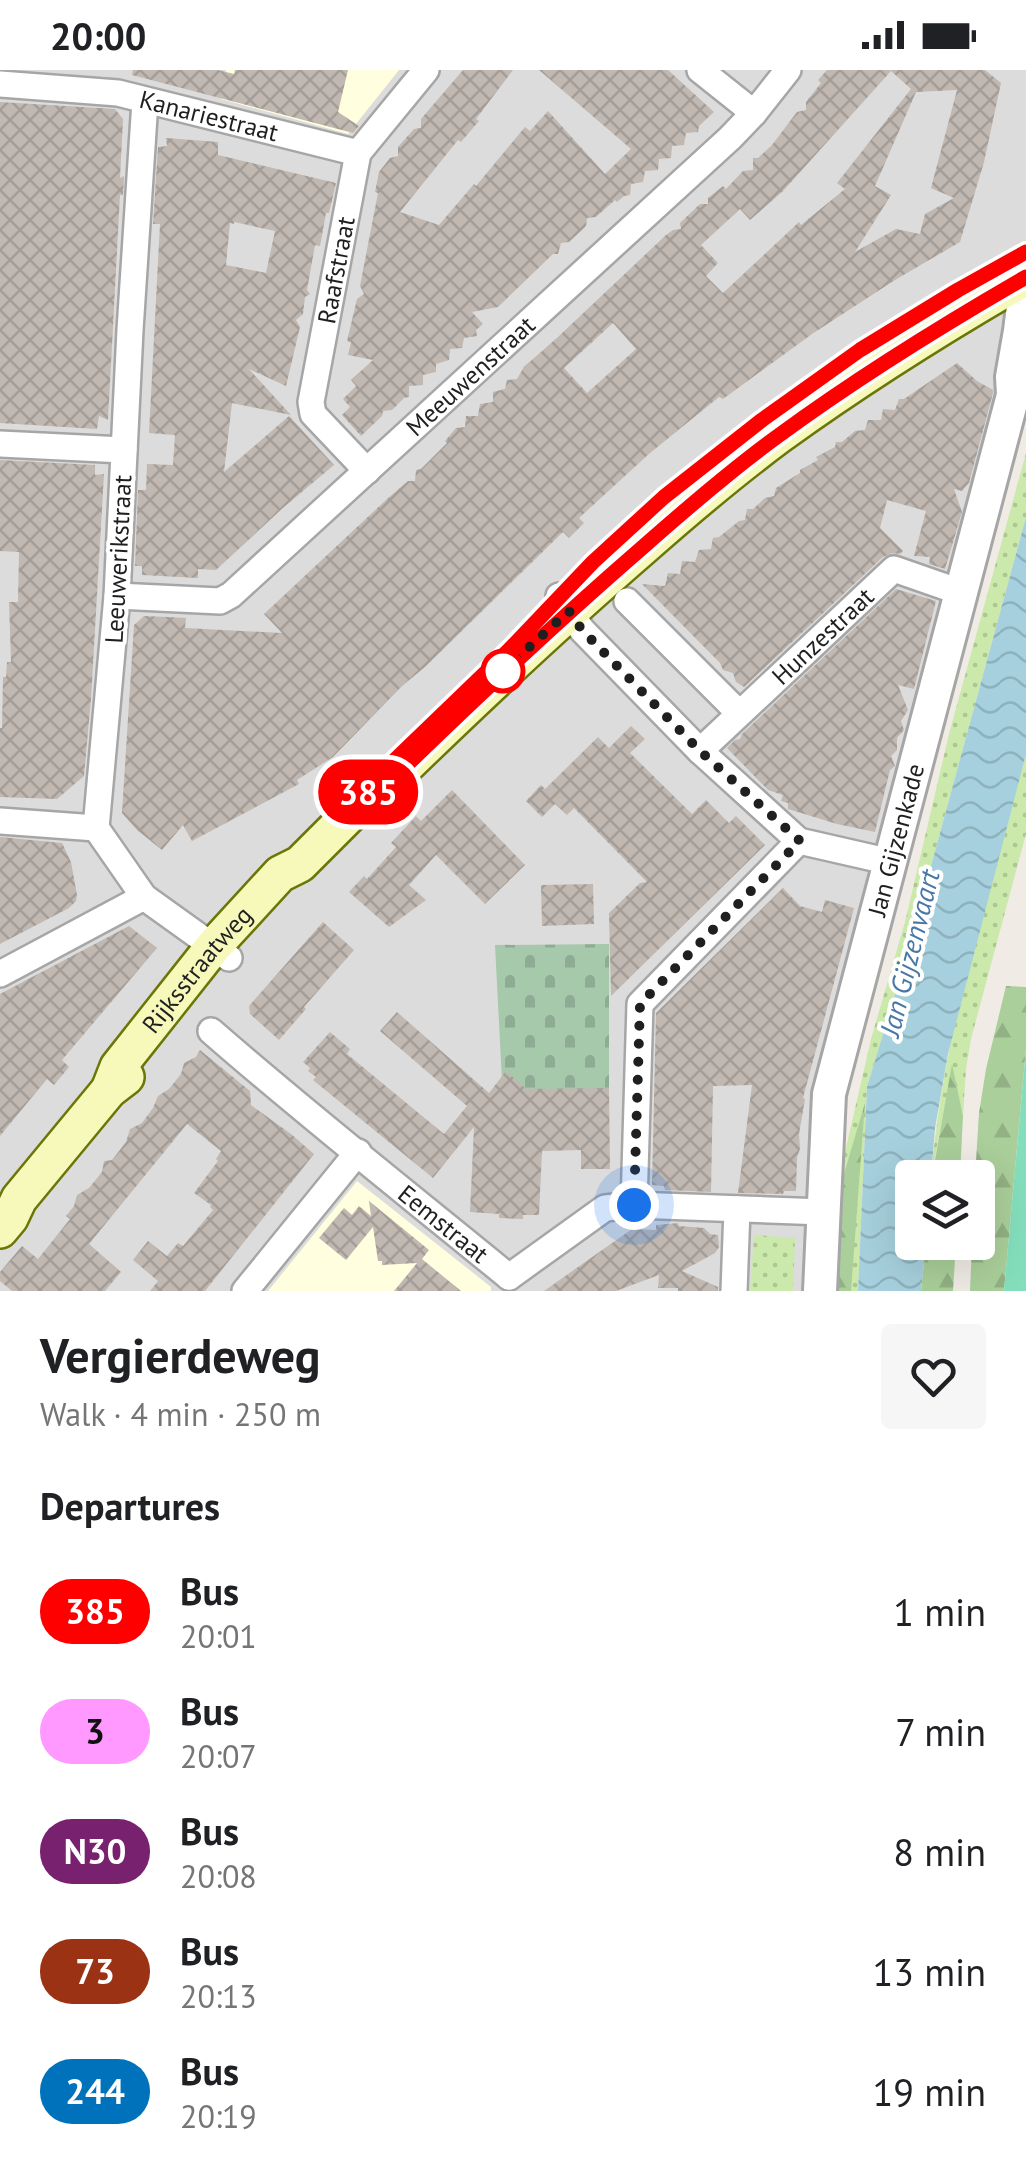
<!DOCTYPE html>
<meta charset="utf-8">
<style>
body{margin:0;font-family:"PT Sans",sans-serif;background:#f6f6f6;color:#202124;height:100vh;display:flex;flex-direction:column;font-size:38px;white-space:nowrap}
*{box-sizing:border-box;margin:0}
p{font-size:32px;color:#757577}
.icon{flex:none;width:55px;height:55px;fill:none;stroke:currentColor;stroke-width:2;stroke-linecap:round;stroke-linejoin:round}
.map{position:relative;height:1221px;overflow:hidden}
.sheet{display:flex;flex-direction:column;background:#fff;flex:1}
.sheet>*{flex:none}
.badge{padding:0 20px;border-radius:32px;font-size:35px;line-height:65px}
.tools{position:absolute;left:895px;top:1090px;display:grid;gap:20px}
.tools a{display:grid;place-items:center;width:100px;height:100px;border-radius:10px;background:#fff;box-shadow:0 10px 40px #0002;font-size:50px}
.you{position:absolute;width:50px;height:50px;margin:-25px;border:8px solid #fff;border-radius:50%;background:#1a73e8;box-shadow:0 0 0 15px #1a73e833}
.map>.badge{position:absolute;translate:-50% -50%;box-shadow:0 0 0 5px #fff}
h2{padding:0 40px;font-size:38px;line-height:90px}
.round{display:grid;place-items:center;flex:none;width:105px;height:105px;border-radius:10px;background:#f6f6f6}
.overview{display:flex;align-items:center;justify-content:space-between;height:170px;padding:0 40px}
h1{font-size:48px;font-weight:600;line-height:75px}
ul{padding:0;list-style:none}
li{display:flex;align-items:center;gap:30px;height:120px;padding:0 40px}
li div{flex:1}
li b{display:block;font-size:38px}
li em{font-style:normal}
li .badge{min-width:110px;font-weight:700;text-align:center}
.status{display:flex;justify-content:space-between;align-items:center;height:70px;padding:0 50px;background:#fff;direction:ltr}
.status svg{height:28px;fill:currentColor}
.map>svg:first-child{display:block}
</style>
<div class="status"><b>20:00</b><svg viewBox="0 0 49 12"><path d="M0 12V9h3v3zM5 12V6h3v6zM10 12V3h3v9zM15 12V0h3v12zM26 1h20v11H26zM47 4h2v5h-2z"/></svg></div>
<div class="map">
<svg width="1026" height="1221" viewBox="0 0 1026 1221">
<defs>
<pattern id="grass-dots" width="8" height="8" patternUnits="userSpaceOnUse" patternTransform="scale(2.5)"><rect width="8" height="8" fill="#cae9ab"/><path d="M2 2h.1M6 6h.1" fill="none" stroke="#adc793" stroke-width="1.8" stroke-linecap="round"/></pattern>
<pattern id="forest-firs" width="22" height="20" patternUnits="userSpaceOnUse" patternTransform="scale(2.5)"><rect width="22" height="20" fill="#aacf9a"/><path d="M5 1l3.5 6h-7zM16 11l3.5 6h-7z" fill="#92b184"/></pattern>
<pattern id="cemetery-stones" width="16" height="16" patternUnits="userSpaceOnUse" patternTransform="scale(2.5)"><rect width="16" height="16" fill="#a6c8ab"/><path d="M2 7V4a2 2 0 0 1 4 0v3zM10 15v-3a2 2 0 0 1 4 0v3z" fill="#8eab93"/></pattern>
<pattern id="water-waves" width="16" height="10" patternUnits="userSpaceOnUse" patternTransform="scale(2.5)"><rect width="16" height="10" fill="#a6d0dd"/><path d="M0 5q4-4 8 0t8 0" fill="none" stroke="#8eb2bd"/></pattern>
<pattern id="building-cross-hatch" width="8" height="8" patternUnits="userSpaceOnUse" patternTransform="scale(2.5)"><rect width="8" height="8" fill="#c0b8b1"/><path d="M0 0l8 8M0 8l8-8" fill="none" stroke="#a59e98"/></pattern>
</defs>
<rect width="100%" height="100%" fill="#f0ece5"/>
<path fill="#dddcdc" d="M0 0H1026V278L812 1157 809 1221H0Z"/>
<g fill="#ffffdf">
<path d="M226 0H399L348 64 221 29Z"/>
<path d="M357 1111 491 1217V1221H268Z"/>
</g>
<g fill="url(#grass-dots)">
<path d="M1026 383V447L906 888 867 1017 858 1221H833L836 1156 843 1091 871 969 905 852 949 664Z"/>
<path d="M1026 684V764L971 969 966 999 963 1046 952 998 931 1108C943 964 987 823 1026 684Z"/>
<path d="M754 1165 795 1168 793 1221H750Z"/>
</g>
<g fill="url(#forest-firs)">
<path d="M1006 916 1026 917V978L1004 1221H970L972 1173 978 1172V1108L975 1107 979 1043 986 999Z"/>
<path d="M952 994 963 1046 960 1107H932Z"/>
<path d="M865 1033 851 1221H835L841 1114Z"/>
<path d="M926 1173H956L953 1221H921Z"/>
</g>
<path fill="url(#cemetery-stones)" d="M609 874V1028L521 1027 502 1011 495 875Z"/>
<path fill="#84debb" d="M1026 978V1221H1004Z"/>
<path fill="url(#water-waves)" d="M1026 447V684L948 984 935 1058 931 1107 912 1108V1172L926 1173 921 1221H858L867 1017 906 888Z"/>
<g fill="url(#building-cross-hatch)" fill-rule="evenodd">
<path d="M133 0H218L234 4 235 0H348L338 42 359 56 353 63 132 5Z"/>
<path d="M463 0H513L476 49 479 51 461 72 458 70 400 142 439 155 474 114 476 116 525 57 530 61 548 41 605 104 631 79 539 0H668L714 42 699 56 698 62 686 63 684 75 672 76 671 88 659 89 658 100 645 101 643 112 631 114 630 125 624 126 617 132 615 130 596 147 587 148 586 156 582 160 569 172 561 173 558 184H553L498 237 472 242 483 254 476 260 477 266 464 268 462 278 450 279 449 290 436 294V302L423 305V315L409 316V327L404 328 392 340 383 341 382 346 361 366 342 345 350 337 343 329 356 316 351 310 373 290 348 285 351 272 347 271 357 229 364 224 360 216 378 123 375 122 379 102 390 88 398 86V77L414 59 421 58V49Z"/>
<path d="M827 0H985L1001 13 984 92 960 172 895 210 812 264 723 329 719 327 650 383 579 448 584 453 569 468 563 462 425 597 402 616 333 687 297 710 299 714 192 771 183 755 162 780 137 760 122 743 134 555 144 546 168 547 186 548 185 558 282 563 264 544 387 429 408 411H415L416 400 421 399 447 373 445 371 456 358 465 357 466 346H478L480 334 493 332V322L505 319 507 310 517 309 524 297 559 266 666 165 673 160 681 159 680 153 700 134H708V128L723 116 726 119 743 101 753 100V88H758L772 75 797 42 806 40V32L821 13 818 10ZM891 1 911 19 837 113 845 119 801 155 799 152 723 223 706 206 718 193 701 175 740 139 750 150 783 121ZM957 20 931 118 954 128 925 144 920 164 896 159 855 182 891 125 875 116 916 22ZM613 253 636 279 587 323 564 298Z"/>
<path d="M0 32 115 39 123 49 120 108 124 106 123 125H120L108 350 99 346 97 359 0 353Z"/>
<path d="M166 68 218 72V85L336 113 329 143H326L320 176 315 175 307 220 310 224 305 227 303 244 296 250 300 257 286 316 249 299 291 345 232 333 224 402 289 346 334 395 284 437 216 500 198 499V508L142 505V496H135L138 420H146L147 394 173 395 175 365 149 363 160 154H153L158 77 167 76ZM234 152 275 161 266 203 226 195 230 153 234 154Z"/>
<path d="M957 293 977 311 993 320V323L969 413 962 421 954 419 962 442 945 499 929 494 930 487 914 486 926 441 887 430 880 458 903 481 900 484 892 483 883 487 744 617 736 612 733 603 723 600 720 593 642 514 665 516 668 503 680 504 682 491 695 492 699 480 711 479 713 468 719 467 739 451 745 450 747 439H753L765 428 774 426 776 418 800 403V400L818 390 816 387 835 377 836 372H842L855 361 865 360 868 350H881L883 339 895 340 899 329H904Z"/>
<path d="M0 390 95 395V405L104 404 91 629 84 706 57 729 0 727V658H2L3 607H6L7 592H11L9 532H18L19 482 0 481Z"/>
<path d="M896 519 936 531 914 619 898 615 908 640 901 651 904 660 897 668V680L891 686 895 696 890 700 887 712 875 762 837 754 788 739V733L781 731 783 725 768 720 727 678 735 670 740 669 742 664Z"/>
<path d="M631 656 645 669 630 683 692 744 706 730 729 753 736 746 765 775 611 926 609 843 640 813 647 812 574 738 567 745 555 734 542 747 526 731 541 715 545 719 598 667 609 678Z"/>
<path d="M452 720 525 795 485 834 436 785 409 815 426 830 389 857 349 822 364 806 367 809 396 777 391 773 416 746 421 751Z"/>
<path d="M0 767 62 773 71 792 77 825 76 831 69 838 0 874Z"/>
<path d="M593 814 594 854 542 856 541 815Z"/>
<path d="M783 818 800 836 822 842 825 830 854 838 803 1028 805 1029 799 1064 800 1079 797 1087 796 1121H784L783 1124 738 1123 752 1015 713 1016 711 1122 665 1120 664 1116 652 1115 656 943Z"/>
<path d="M323 852 354 880 304 937 306 939 279 970 250 944 249 936Z"/>
<path d="M129 856 157 878 62 990 69 997 54 1015 47 1009 0 1066V924Z"/>
<path d="M397 942 489 1023 506 1001 526 1019 609 1018 610 1099H581V1080L542 1081 539 1145H523V1149L499 1148V1144L470 1142 474 1057 433 1108 313 1010 316 1007 308 1001 310 998 303 992 330 962 350 979 347 984 444 1064 467 1036 380 961Z"/>
<path d="M200 980 250 1021 251 1035 291 1064 314 1084 205 1221H150L158 1211 133 1190 148 1171 167 1186 178 1173 183 1176 213 1140 210 1137 211 1135 194 1123 218 1091 216 1089 221 1081 187 1054 89 1174 121 1202 105 1221H12L0 1211V1202L22 1176 38 1189 70 1149 66 1146 74 1136 77 1125 89 1118 102 1102 104 1091 112 1090 126 1072 130 1059 142 1053 153 1038 158 1026 169 1019 181 1004 184 993 196 987Z"/>
<path d="M369 1131 429 1180 422 1189 461 1221H394L417 1193 382 1195V1191H378L373 1157 346 1190 319 1168 344 1138 352 1145 359 1136 371 1146Z"/>
<path d="M678 1153 679 1156 704 1158 710 1164 718 1165 719 1177 715 1183 682 1201 718 1217V1221H678V1218H658L659 1205 616 1221H544L632 1159 656 1160V1155Z"/>
</g>
<g fill="none" stroke-linecap="round" stroke-linejoin="round">
<defs>
<g id="minor">
<path d="M700 0 754 43"/>
<path id="s1" d="M0 14 118 23 358 83"/>
<path d="M145 31 130 260 117 526 96 758 144 827 229 888"/>
<path d="M0 374 124 380"/>
<path id="s2" d="M367 401 313 344 311 332 358 83 426 0"/>
<path id="s3" d="M117 526 220 531 231 525 730 68 754 43 788 0"/>
<path d="M559 526 582 560 700 681 799 771 891 792"/>
<path d="M627 531 739 643"/>
<path id="s4" d="M700 681 894 499 960 522"/>
<path d="M0 751 96 758"/>
<path d="M0 904 144 827"/>
<path id="s5" d="M211 961C308 1046 409 1125 509 1207"/>
<path d="M634 1135 640 934 799 771"/>
<path d="M509 1207 605 1138 634 1135 824 1142"/>
<path d="M245 1221 358 1082"/>
<path d="M734 1221 737 1139"/>
</g>
<g id="tertiary">
<path id="s6" d="M820 1221 829 1024 1013 325 1012 307 1020 261 1026 213"/>
</g>
<g id="secondary">
<path id="s7" d="M109 1020 118 997 213 877 280 804 300 794 364 730 382 719C467 636 553 555 643 477 686 439 731 401 778 366 857 309 941 256 1026 207"/>
<path d="M0 1160 10 1148 19 1129 109 1020 126 1007"/>
</g>
</defs>
<use href="#minor" stroke="#a6a6a6" stroke-width="30"/>
<use href="#tertiary" stroke="#a6a6a6" stroke-width="38"/>
<use href="#secondary" stroke="#6a7606" stroke-width="40"/>
<use href="#minor" stroke="#fff" stroke-width="25"/>
<use href="#tertiary" stroke="#fff" stroke-width="32"/>
<use href="#secondary" stroke="#f6f9ba" stroke-width="35"/>
</g>
<g fill="none" stroke-linecap="round" stroke-linejoin="round">
<defs>
<path id="line" d="M1026 182 958 220 860 280 762 350 664 427 593 492 508 581 374 710 364 730 382 719C467 636 553 555 643 477 686 439 731 400 778 366 857 308 941 256 1026 207"/>
</defs>
<use href="#line" stroke="#fff" stroke-width="22"/>
<use href="#line" stroke="#f00" stroke-width="15"/>
<path stroke="#1f1f1f" stroke-width="10" stroke-dasharray="0 18" d="M503 601 569 541 582 560 700 681 800 771 640 934 634 1135"/>
</g>
<circle fill="#fff" stroke="#f00" stroke-width="5" cx="503" cy="601" r="20"/>
<g text-anchor="middle" dominant-baseline="central" stroke-width="8" stroke-linejoin="round" paint-order="stroke">
<g font-size="25" fill="#1f1f1f" stroke="#fff">
<text stroke="none"><textPath href="#s1" startOffset="212">Kanariestraat</textPath></text>
<text stroke="none"><textPath href="#s2" startOffset="225">Raafstraat</textPath></text>
<text stroke="none"><textPath href="#s3" startOffset="440">Meeuwenstraat</textPath></text>
<text transform="translate(118 489) rotate(-87)">Leeuwerikstraat</text>
<text stroke="none"><textPath href="#s4" startOffset="168">Hunzestraat</textPath></text>
<text stroke="none"><textPath href="#s6" startOffset="460">Jan Gijzenkade</textPath></text>
<text stroke="none"><textPath href="#s7" startOffset="150">Rijksstraatweg</textPath></text>
<text stroke="none"><textPath href="#s5" startOffset="302">Eemstraat</textPath></text>
</g>
<g font-size="28" font-style="italic" fill="#4878a6" stroke="#fff">
<text transform="translate(909 883) rotate(-76)">Jan Gijzenvaart</text>
</g>
</g>
</svg>
<div class="tools">
<a><svg class="icon" aria-label="layers" viewBox="0 0 24 24"><path d="M12 4l9 5-9 5-9-5zM3 14l9 5 9-5"/></svg></a>
</div>
<div class="you" style="left:634px;top:1135px"></div>
<b class="badge" style="left:368px;top:722px;background:#f00;color:#fff">385</b>
</div>
<section class="sheet">
<div class="overview"><div><h1>Vergierdeweg</h1><p>Walk · 4 min · 250 m</p></div><a class="round"><svg class="icon" aria-label="heart" viewBox="0 0 24 24"><path d="M12 20l-8-8c-3-5 5-10 8-4 3-6 11-1 8 4z"/></svg></a></div>
<h2>Departures</h2>
<ul>
<li><span class="badge" style="background:#f00;color:#fff">385</span><div><b>Bus</b><p>20:01</p></div><em>1 min</em></li>
<li><span class="badge" style="background:#f9f;color:#111">3</span><div><b>Bus</b><p>20:07</p></div><em>7 min</em></li>
<li><span class="badge" style="background:#77216f;color:#fff">N30</span><div><b>Bus</b><p>20:08</p></div><em>8 min</em></li>
<li><span class="badge" style="background:#9b3214;color:#fff">73</span><div><b>Bus</b><p>20:13</p></div><em>13 min</em></li>
<li><span class="badge" style="background:#0072bc;color:#fff">244</span><div><b>Bus</b><p>20:19</p></div><em>19 min</em></li>
</ul>
</section>
